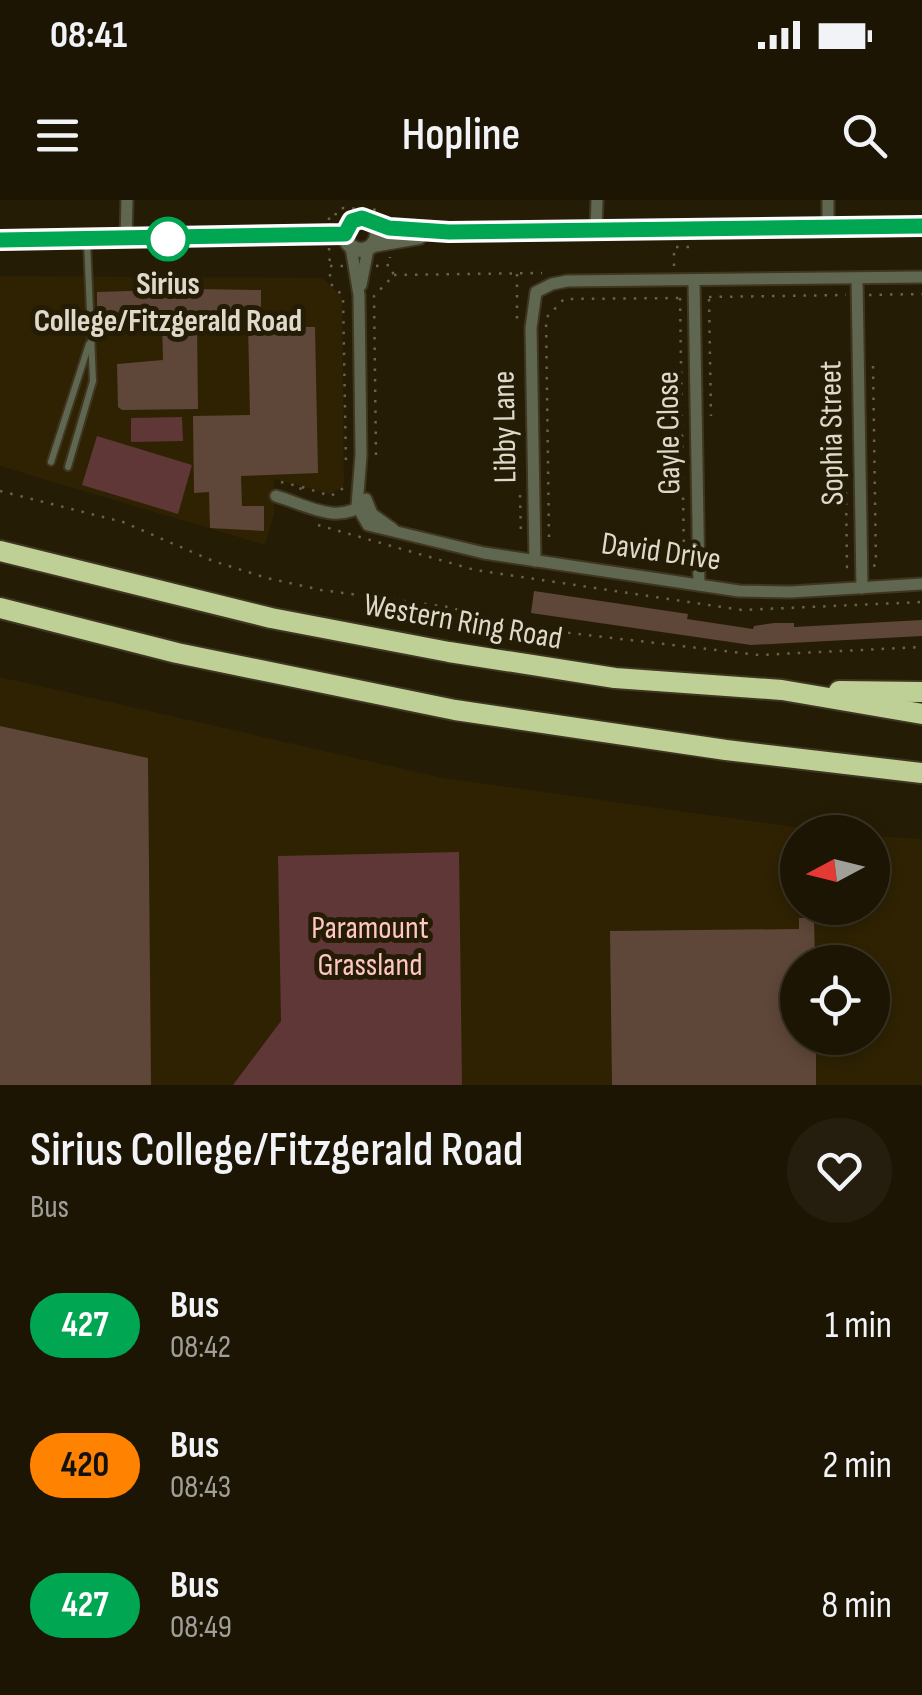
<!DOCTYPE html>
<style>
body{margin:0;font-family:"Sofia Sans Condensed",sans-serif;background:#251e0e;color:#f1f3f6;height:100vh;display:flex;flex-direction:column;font-size:38px;white-space:nowrap}
*{box-sizing:border-box;margin:0}
p{font-size:32px;color:#a09f9a}
.icon{flex:none;width:55px;height:55px;fill:none;stroke:currentColor;stroke-width:2;stroke-linecap:round;stroke-linejoin:round}
.map{position:relative;height:885px;overflow:hidden}
.drawer{display:flex;flex-direction:column;background:#1c1504;flex:1}
.drawer>*{flex:none}
.badge{padding:0 20px;border-radius:32px;font-size:35px;line-height:65px}
.needle{width:65px;rotate:263deg}
.fabs{position:absolute;left:780px;top:615px;display:grid;gap:20px}
.fabs a{display:grid;place-items:center;width:110px;height:110px;border-radius:50%;background:#1c1504;box-shadow:0 5px 15px #0003,0 0 0 2px #3a3426;font-size:50px}
.map>.badge{position:absolute;translate:-50% -50%;box-shadow:0 0 0 5px #fff}
.round{display:grid;place-items:center;flex:none;width:105px;height:105px;border-radius:52px;background:#251e0e}
.summary{display:flex;align-items:center;justify-content:space-between;height:170px;padding:0 30px}
h1{font-size:48px;font-weight:600;line-height:75px}
ul{padding:0;list-style:none}
li{display:flex;align-items:center;gap:30px;height:140px;padding:0 30px}
li div{flex:1}
li b{display:block;font-size:38px}
li em{font-style:normal}
li .badge{min-width:110px;font-weight:700;text-align:center}
.status{display:flex;justify-content:space-between;align-items:center;height:70px;padding:0 50px;background:#1c1504;direction:ltr}
.status svg{height:28px;fill:currentColor}
header{display:flex;justify-content:space-between;align-items:center;height:130px;padding:0 30px;background:#1c1504;font-size:45px;font-weight:600}
.map>svg:first-child{display:block}
</style>
<div class="status"><b>08:41</b><svg viewBox="0 0 49 12"><path d="M0 12V9h3v3zM5 12V6h3v6zM10 12V3h3v9zM15 12V0h3v12zM26 1h20v11H26zM47 4h2v5h-2z"/></svg></div>
<header><svg class="icon" aria-label="menu" viewBox="0 0 24 24"><path d="M4 6h16M4 12h16M4 18h16"/></svg>Hopline<svg class="icon" aria-label="search" viewBox="0 0 24 24"><circle cx="10" cy="10" r="6"/><path d="M15 15l6 6"/></svg></header>
<div class="map">
<svg width="922" height="885" viewBox="0 0 922 885">
<rect width="100%" height="100%" fill="#251c05"/>
<g fill="#2e2203" fill-rule="evenodd">
<path d="M0 76 322 78 342 97 344 286 331 294 274 279V314L265 345 0 266Z"/>
<path d="M0 477 443 578 831 632H798V708H872L873 636 922 639V885H0ZM798 762H872V838H798Z"/>
</g>
<g fill="#5f3736">
<path d="M182 217 183 241 131 242V218Z"/>
<path d="M97 236 192 265 178 314 82 285Z"/>
<path d="M459 652 462 885H233L281 821 278 656Z"/>
</g>
<g fill="#5e4738">
<path d="M193 89 261 90V121H276V127H315L318 273 241 276 242 306H264V331L210 328 209 292 194 293 193 216 250 215 248 123 197 124 198 209 122 210 118 207 117 164 163 160 162 124 97 125V92Z"/>
<path d="M534 391 688 414 687 419 753 429 754 426 774 423H794V427L922 420V436L751 445 531 413Z"/>
<path d="M0 526 148 558 151 885H0Z"/>
<path d="M799 718H814L815 762H798V838H816V885H612L610 731 799 729Z"/>
</g>
<g fill="none" stroke-linecap="round" stroke-linejoin="round">
<defs>
<g id="service">
<path d="M51 262 89 144"/>
<path d="M68 267 93 181 87 42"/>
</g>
<g id="minor">
<path d="M828 27V0"/>
<path d="M596 30 597 0"/>
<path d="M126 40 127 0"/>
<path d="M351 47 359 95 361 255 357 306 368 325 484 353 739 391 791 392 922 384"/>
<path d="M857 78 862 388"/>
<path d="M694 81 699 385"/>
<path d="M361 85 368 49"/>
<path d="M276 296C309 306 337 325 366 303"/>
<path d="M366 299 372 314 393 329"/>
<path d="M535 361 531 128 536 92 552 84 567 81 922 77"/>
</g>
<g id="tertiary">
<circle cx="361" cy="34" r="16"/>
<path d="M374 25 449 32 922 26"/>
<path d="M0 40 345 34"/>
<path d="M373 45 419 37"/>
</g>
<g id="motorway">
<path d="M0 351 271 418 449 452 615 478 782 490 922 514"/>
<path d="M0 408 177 453 455 510 726 550 922 573"/>
<path d="M839 491 922 492"/>
</g>
</defs>
<use href="#service" stroke="#3f3621" stroke-width="10"/>
<use href="#minor" stroke="#3f3621" stroke-width="15"/>
<use href="#tertiary" stroke="#3f3621" stroke-width="18"/>
<use href="#motorway" stroke="#3f3621" stroke-width="24"/>
<g stroke="#69624e" stroke-width="2.5" stroke-dasharray="2.5 8" stroke-linecap="butt">
<path d="M329 20V15L337 14 341 8 381 10"/>
<path d="M329 48 330 66"/>
<path d="M343 66H330V83L343 96 346 264"/>
<path d="M376 66 390 65V57"/>
<path d="M674 66V47H691"/>
<path d="M517 74V122"/>
<path d="M394 75 542 73"/>
<path d="M869 95 922 94"/>
<path d="M709 97 846 95"/>
<path d="M680 98 684 358"/>
<path d="M709 99 711 216"/>
<path d="M873 166 876 365 873 366"/>
<path d="M376 255 374 96 394 75 390 67"/>
<path d="M281 282 301 287 300 291"/>
<path d="M302 287 331 296 345 287"/>
<path d="M0 291 123 322 213 361 267 378 321 390 448 407 535 429 759 455 922 447"/>
<path d="M846 292 847 367H850"/>
<path d="M520 295 521 337"/>
<path d="M318 325 475 370 742 410 922 402"/>
<path d="M549 337 546 118 564 99 681 98"/>
<path d="M671 367 686 360"/>
</g>
<use href="#service" stroke="#606750" stroke-width="6"/>
<use href="#minor" stroke="#606750" stroke-width="11"/>
<use href="#tertiary" stroke="#606750" stroke-width="14"/>
<use href="#motorway" stroke="#bfd096" stroke-width="20"/>
</g>
<g fill="none" stroke-linecap="round" stroke-linejoin="round">
<defs>
<path id="line" d="M0 40 345 34 352 21 362 18 389 28 449 32 922 26"/>
</defs>
<use href="#line" stroke="#fff" stroke-width="22"/>
<use href="#line" stroke="#00a651" stroke-width="15"/>
</g>
<circle fill="#fff" stroke="#00a651" stroke-width="5" cx="168" cy="39" r="20"/>
<g text-anchor="middle" dominant-baseline="central" stroke-width="10" stroke-linejoin="round" paint-order="stroke">
<g font-size="32" font-weight="bold" fill="#ded9cb" stroke="#251c05">
<text x="168" y="84">Sirius<tspan x="168" dy="37">College/Fitzgerald Road</tspan></text>
</g>
<g font-size="32" fill="#ded9cb" stroke="#251c05">
<text transform="translate(505 227) rotate(-91)">Libby Lane</text>
<text transform="translate(669 233) rotate(-91)">Gayle Close</text>
<text transform="translate(832 233) rotate(-91)">Sophia Street</text>
<text transform="translate(661 352) rotate(8)">David Drive</text>
<text transform="translate(463 422) rotate(10)">Western Ring Road</text>
</g>
<g font-size="32" fill="#ffc6c4" stroke="#251c05">
<text x="370" y="728">Paramount<tspan x="370" dy="37">Grassland</tspan></text>
</g>
</g>
</svg>
<div class="fabs">
<a><svg class="needle" viewBox="-14 -14 28 28"><path d="M0-13l5 13h-10z" fill="#e53935"/><path d="M0 13l5-13h-10z" fill="#a09f9a"/></svg></a>
<a><svg class="icon" aria-label="locate" viewBox="0 0 24 24"><circle cx="12" cy="12" r="6"/><path d="M12 2v4M12 18v4M2 12h4M18 12h4"/></svg></a>
</div>
</div>
<section class="drawer">
<div class="summary"><div><h1>Sirius College/Fitzgerald Road</h1><p>Bus</p></div><a class="round"><svg class="icon" aria-label="heart" viewBox="0 0 24 24"><path d="M12 20l-8-8c-3-5 5-10 8-4 3-6 11-1 8 4z"/></svg></a></div>
<ul>
<li><span class="badge" style="background:#00a651;color:#fff">427</span><div><b>Bus</b><p>08:42</p></div><em>1 min</em></li>
<li><span class="badge" style="background:#ff8200;color:#111">420</span><div><b>Bus</b><p>08:43</p></div><em>2 min</em></li>
<li><span class="badge" style="background:#00a651;color:#fff">427</span><div><b>Bus</b><p>08:49</p></div><em>8 min</em></li>
</ul>
</section>
